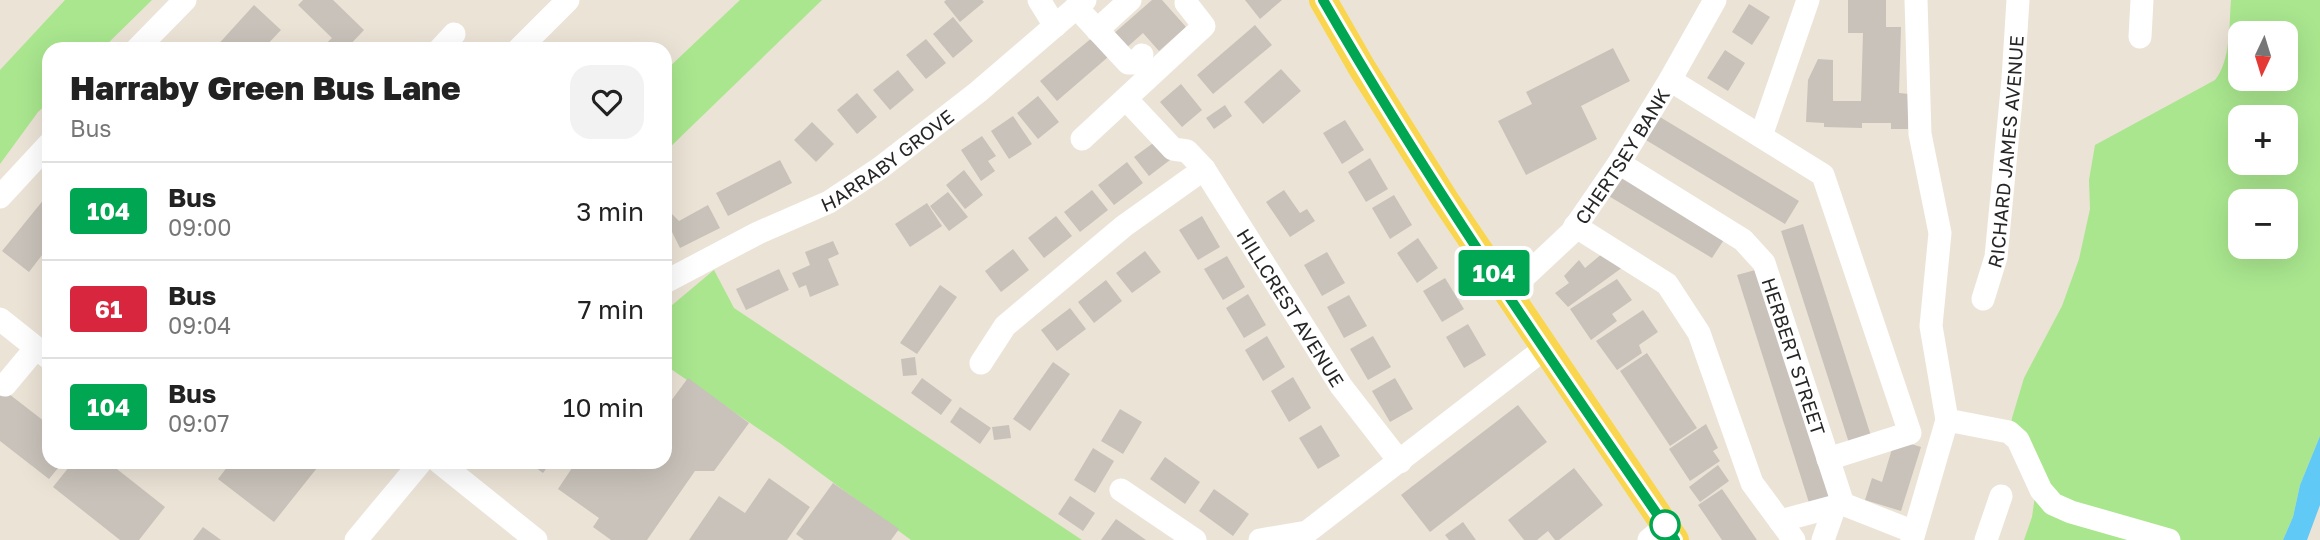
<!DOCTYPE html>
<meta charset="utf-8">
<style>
body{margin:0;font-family:"Golos Text",sans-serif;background:#f2f2f2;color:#222;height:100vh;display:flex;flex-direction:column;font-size:26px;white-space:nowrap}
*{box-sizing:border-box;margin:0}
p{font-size:23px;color:#767676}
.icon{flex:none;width:38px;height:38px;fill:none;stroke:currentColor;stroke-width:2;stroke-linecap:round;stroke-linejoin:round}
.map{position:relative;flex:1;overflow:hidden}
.side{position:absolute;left:42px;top:42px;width:630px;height:427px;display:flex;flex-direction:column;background:#fff;border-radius:21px;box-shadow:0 7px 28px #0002}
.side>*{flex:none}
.badge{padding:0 14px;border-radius:5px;font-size:24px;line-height:46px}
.needle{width:46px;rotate:184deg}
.tools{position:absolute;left:2228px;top:21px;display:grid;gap:14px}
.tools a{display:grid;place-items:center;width:70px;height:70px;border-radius:14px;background:#fff;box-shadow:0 7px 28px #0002;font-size:35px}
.map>.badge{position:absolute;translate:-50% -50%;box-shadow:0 0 0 4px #fff}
.round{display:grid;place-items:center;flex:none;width:74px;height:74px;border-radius:21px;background:#f2f2f2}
.summary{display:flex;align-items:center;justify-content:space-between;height:119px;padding:0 28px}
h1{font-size:33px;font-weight:800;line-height:52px}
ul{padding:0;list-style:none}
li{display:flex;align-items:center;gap:21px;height:98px;padding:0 28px;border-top:2px solid #e0e0e0}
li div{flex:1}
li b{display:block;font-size:26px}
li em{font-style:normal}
li .badge{min-width:77px;font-weight:700;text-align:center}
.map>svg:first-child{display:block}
</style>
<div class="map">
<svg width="2320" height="540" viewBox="0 0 2320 540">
<rect width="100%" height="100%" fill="#ebe3d6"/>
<g fill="#a9e68e" fill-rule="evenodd">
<path d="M65 0H152L102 49H49V102L38 112 0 164V70Z"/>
<path d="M740 0H822L665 152V71Z"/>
<path d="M2231 0H2320V436L2300 485 2293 517 2283 540H2024L2032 517 2035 496 2010 435 2012 418 2024 378 2062 306 2079 259 2090 209 2089 180 2095 145 2215 80C2231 61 2229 24 2231 0ZM2240 33H2286V79H2240ZM2240 117H2286V163H2240ZM2240 201H2286V247H2240Z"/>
<path d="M714 270 734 308 1082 540H911L781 444 665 365V311Z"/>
</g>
<path fill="#60c9f5" d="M2320 436V505L2307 540H2283L2293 517 2300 485Z"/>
<g fill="#c8c2ba">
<path d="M303 0H333L364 30 346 49H320L332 38 298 5Z"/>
<path d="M946 0H982L984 2 960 22 944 2Z"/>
<path d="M1152 0H1162L1186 27 1159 51 1143 33 1125 49 1112 35Z"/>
<path d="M1245 0H1282L1260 19Z"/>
<path d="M1848 0H1886V27H1901L1899 93 1909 94 1908 129H1891V123H1862V128L1824 127V123L1806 122 1808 80 1818 59 1833 60V101H1861L1863 33H1848Z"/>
<path d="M1749 4 1770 17 1752 45 1732 32Z"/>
<path d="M254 5 281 30 263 49H214Z"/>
<path d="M953 17 973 41 953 58 933 34Z"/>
<path d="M1255 25 1272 45 1213 94 1197 75Z"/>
<path d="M1099 32 1115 51 1057 101 1040 81Z"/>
<path d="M926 39 946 63 926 79 906 55Z"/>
<path d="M1613 48 1630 81 1581 106 1597 139 1526 175 1498 121 1532 104 1526 92Z"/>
<path d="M1725 50 1745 63 1728 91 1707 78Z"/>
<path d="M1281 69 1301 91 1263 124 1244 102Z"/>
<path d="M898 70 914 90 890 110 873 90Z"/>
<path d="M1181 84 1202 110 1182 127 1160 102Z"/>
<path d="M857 93 877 117 857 134 837 110Z"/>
<path d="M1038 96 1059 122 1038 139 1017 113Z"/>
<path d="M1225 105 1232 116 1214 129 1206 118Z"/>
<path d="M1655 114 1799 201 1785 224 1641 137Z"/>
<path d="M1013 116 1032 144 1009 159 991 131Z"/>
<path d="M1345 120 1364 150 1342 164 1323 133Z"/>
<path d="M812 122 834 144 816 162 794 140Z"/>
<path d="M982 136 996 156 988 161 995 171 981 181 961 150Z"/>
<path d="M1156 141 1170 160 1149 176 1134 157Z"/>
<path d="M1370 158 1388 189 1366 202 1348 172Z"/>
<path d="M780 160 792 183 728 216 716 193Z"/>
<path d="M1127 162 1143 183 1114 205 1098 185Z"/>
<path d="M964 170 983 195 965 209 946 185Z"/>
<path d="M1622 171 1727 235 1712 258 1607 195Z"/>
<path d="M1092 190 1108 210 1080 232 1064 212Z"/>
<path d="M1284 190 1300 213 1307 209 1315 221 1290 237 1266 202Z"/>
<path d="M948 192 968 217 949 231 930 206Z"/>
<path d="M1394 195 1412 225 1390 239 1372 208Z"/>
<path d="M45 198 49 201V246L29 272 2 251Z"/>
<path d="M927 203 942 226 910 247 895 224Z"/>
<path d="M708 205 720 228 680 248 669 226 667 224 665 226V207L679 221Z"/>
<path d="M1056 216 1072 236 1044 258 1028 238Z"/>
<path d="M1202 216 1220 247 1198 260 1179 230Z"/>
<path d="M1803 224 1872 439 1850 446 1781 231Z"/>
<path d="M1418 238 1438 268 1417 283 1397 253Z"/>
<path d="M833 241 839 254 828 259 839 285 810 297 806 285 799 288 792 273 810 265 805 252Z"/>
<path d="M1013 249 1029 270 1001 292 985 271Z"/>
<path d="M1145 251 1161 272 1132 293 1116 273Z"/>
<path d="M1327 252 1345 283 1322 296 1304 265Z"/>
<path d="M1603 253 1623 267 1568 307 1555 293 1569 283 1564 276 1579 260 1585 268Z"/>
<path d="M1227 256 1245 287 1223 300 1204 269Z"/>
<path d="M779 269 789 290 746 310 736 289Z"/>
<path d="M1759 269 1832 502 1811 509 1737 275Z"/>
<path d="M1445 278 1464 309 1442 322 1423 291Z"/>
<path d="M1617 279 1632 300 1612 314 1617 321 1591 340 1570 309Z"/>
<path d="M1106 280 1122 301 1094 323 1078 302Z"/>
<path d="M940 285 957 297 917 354 900 343Z"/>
<path d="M1248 294 1266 325 1244 338 1226 308Z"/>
<path d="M1349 295 1367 326 1344 338 1327 307Z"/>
<path d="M1070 308 1086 329 1057 351 1041 330Z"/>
<path d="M1643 310 1658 332 1639 345 1642 353 1617 370 1596 341Z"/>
<path d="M1468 324 1486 355 1464 368 1446 337Z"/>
<path d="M1267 336 1285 367 1263 381 1245 350Z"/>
<path d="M1373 336 1391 367 1368 380 1350 349Z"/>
<path d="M1647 353 1697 428 1670 446 1620 371Z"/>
<path d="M915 357 917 375 903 376 901 359Z"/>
<path d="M1053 362 1070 374 1030 431 1013 419Z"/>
<path d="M1293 377 1311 408 1289 422 1271 391Z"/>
<path d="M688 378 749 423 714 471H695L647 540H611L593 527 599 518 558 489 576 462H665V409Z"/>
<path d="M922 378 952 400 941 415 911 393Z"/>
<path d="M1395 378 1413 409 1390 422 1372 391Z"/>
<path d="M0 387 49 425V462H63L49 479 0 441Z"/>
<path d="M1518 405 1547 442 1430 532 1401 495Z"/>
<path d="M960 407 991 428 980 444 950 422Z"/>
<path d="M1120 409 1142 422 1123 454 1101 441Z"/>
<path d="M1706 424 1718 448 1713 451 1720 461 1690 481 1669 449Z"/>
<path d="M1009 425 1011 438 994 440 992 427Z"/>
<path d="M1321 425 1340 456 1318 469 1299 438Z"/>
<path d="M1895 439 1921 447 1901 511 1865 500 1872 478 1882 482Z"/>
<path d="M1093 448 1114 461 1095 493 1074 480Z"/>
<path d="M1165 457 1200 482 1185 504 1150 479Z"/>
<path d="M73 462H108L165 507 139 540H120L53 487Z"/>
<path d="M231 462H310L317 468 274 522 218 479Z"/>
<path d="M528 462H551L543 473Z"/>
<path d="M1718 465 1729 481 1700 502 1689 487Z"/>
<path d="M1574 468 1603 505 1559 540H1555L1548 531 1537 540H1524L1508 520Z"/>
<path d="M769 478 810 507 787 540H689L719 496 745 513Z"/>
<path d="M833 483 899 529 891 540H804L796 534Z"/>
<path d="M1214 489 1249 514 1233 536 1199 511Z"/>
<path d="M1722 489 1757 540H1722L1698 505Z"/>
<path d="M1070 496 1095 513 1083 531 1058 514Z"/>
<path d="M1116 519 1146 540H1101Z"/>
<path d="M1463 522 1476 540H1449L1445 535Z"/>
<path d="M203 527 221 540H193Z"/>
</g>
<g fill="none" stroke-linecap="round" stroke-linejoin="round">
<g stroke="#fff" stroke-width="23">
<path d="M1039 0 1055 26"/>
<path d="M1076 7 1128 63H1135L1142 55"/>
<path d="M1097 30 1130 0"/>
<path d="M2140 37 2142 0"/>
<path d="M137 49 185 0"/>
<path d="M440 49 454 34"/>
<path d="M519 49 568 0"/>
<path d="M1670 80 1823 175 1910 433 1828 459"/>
<path id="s1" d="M1126 99 1173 149 1187 151 1204 169 1341 386 1400 462"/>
<path d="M1761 136 1808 0"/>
<path d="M1082 139 1204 26 1186 3"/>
<path id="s2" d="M1619 163 1743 240 1764 263 1843 504 1914 532"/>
<path d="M0 197 49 144"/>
<path d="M1575 226 1667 284 1699 333 1752 483 1794 540"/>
<path id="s3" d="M665 282 758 233 829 202 880 168 978 92 1085 0"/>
<path id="s4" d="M1507 293 1571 233 1619 163 1670 80 1715 0"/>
<path id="s5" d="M1983 299 1996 257 2013 79 2018 0"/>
<path d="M0 319 49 358"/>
<path d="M981 363 1005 326 1124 226 1204 169"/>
<path d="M5 385 36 348"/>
<path d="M1947 420 2009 432 2018 440 2041 490 2053 504 2071 512 2169 540"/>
<path d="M439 462 536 540"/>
<path d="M1121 490 1195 540"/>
<path d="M1780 521 1843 504"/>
<path d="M356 540 421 462"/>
<path d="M1260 540 1307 532 1544 349"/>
<path d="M1649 540 1666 526"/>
<path d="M1823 540 1835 506"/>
<path d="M1912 540 1947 420 1931 326 1940 233 1920 134 1916 0"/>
<path d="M1986 540 2001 496"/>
</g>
<path stroke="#f9d64d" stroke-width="28" d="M1323 0 1362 68 1445 200 1675 540"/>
</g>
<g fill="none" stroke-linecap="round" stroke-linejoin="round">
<defs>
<path id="line" d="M1323 0C1430 186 1553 363 1675 540"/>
</defs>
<use href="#line" stroke="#fff" stroke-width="16"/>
<use href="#line" stroke="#00a651" stroke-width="10"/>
</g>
<circle fill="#fff" stroke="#00a651" stroke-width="3.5" cx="1665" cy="525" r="14"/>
<g text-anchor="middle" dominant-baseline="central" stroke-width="5" stroke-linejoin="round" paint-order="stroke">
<g font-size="19" fill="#262626" stroke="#fff">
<text stroke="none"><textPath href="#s5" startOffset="150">RICHARD JAMES AVENUE</textPath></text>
<text stroke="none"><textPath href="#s4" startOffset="180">CHERTSEY BANK</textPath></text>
<text stroke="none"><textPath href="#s3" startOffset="254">HARRABY GROVE</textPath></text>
<text stroke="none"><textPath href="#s1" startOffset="271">HILLCREST AVENUE</textPath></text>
<text stroke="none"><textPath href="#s2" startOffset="275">HERBERT STREET</textPath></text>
</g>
</g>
</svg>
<div class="tools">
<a><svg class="needle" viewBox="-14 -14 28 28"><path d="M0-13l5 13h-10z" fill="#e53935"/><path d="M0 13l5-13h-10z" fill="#767676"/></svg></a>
<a>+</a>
<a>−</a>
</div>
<b class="badge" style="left:1494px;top:273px;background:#00a651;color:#fff">104</b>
<section class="side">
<div class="summary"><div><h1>Harraby Green Bus Lane</h1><p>Bus</p></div><a class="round"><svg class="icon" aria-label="heart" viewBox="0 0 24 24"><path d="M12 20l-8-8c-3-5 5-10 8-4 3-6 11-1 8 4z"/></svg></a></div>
<ul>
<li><span class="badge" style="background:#00a651;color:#fff">104</span><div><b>Bus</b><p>09:00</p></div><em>3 min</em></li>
<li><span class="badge" style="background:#d7263d;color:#fff">61</span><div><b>Bus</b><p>09:04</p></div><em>7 min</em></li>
<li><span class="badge" style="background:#00a651;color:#fff">104</span><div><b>Bus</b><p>09:07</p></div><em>10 min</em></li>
</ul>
</section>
</div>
